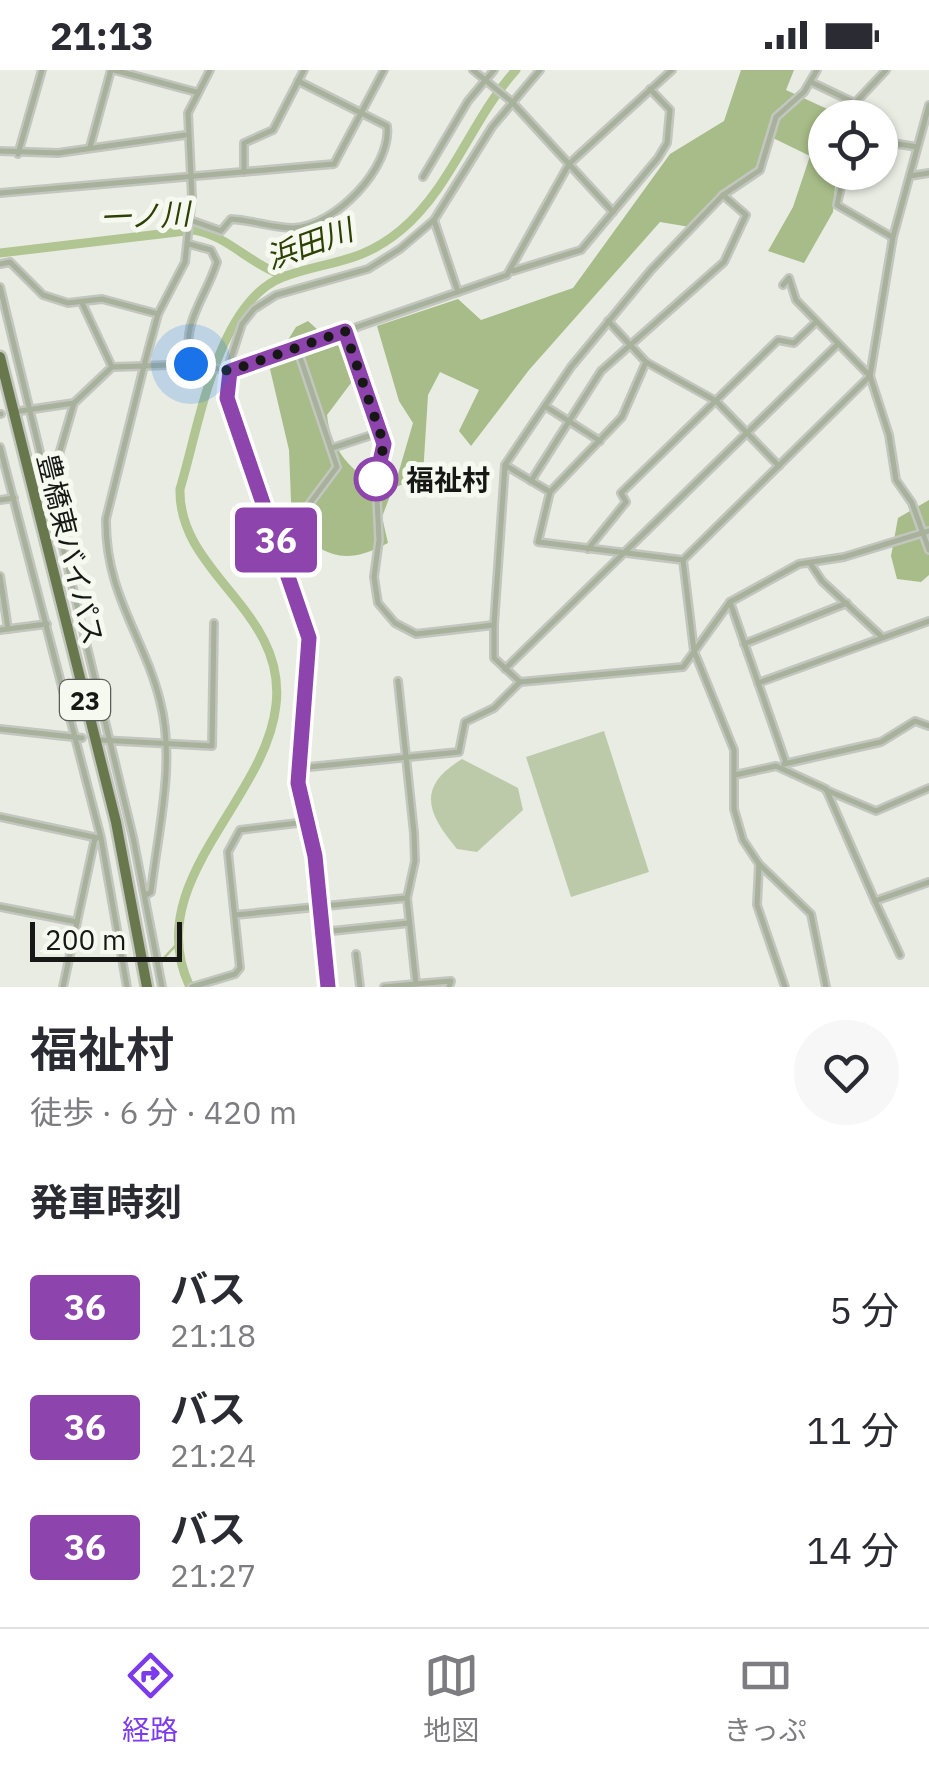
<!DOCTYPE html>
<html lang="ja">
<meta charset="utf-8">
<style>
body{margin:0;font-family:"IBM Plex Sans","Noto Sans JP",sans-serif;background:#f7f7f7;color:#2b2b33;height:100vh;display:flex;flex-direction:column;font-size:38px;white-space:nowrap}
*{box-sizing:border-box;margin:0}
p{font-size:32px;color:#7c7c81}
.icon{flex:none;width:55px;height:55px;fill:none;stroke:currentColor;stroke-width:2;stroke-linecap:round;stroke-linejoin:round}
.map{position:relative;height:917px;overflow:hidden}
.panel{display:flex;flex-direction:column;background:#fff;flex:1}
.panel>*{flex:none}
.badge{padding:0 20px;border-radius:8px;font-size:35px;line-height:65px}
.fabs{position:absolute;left:808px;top:30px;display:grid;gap:20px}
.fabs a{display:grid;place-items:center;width:90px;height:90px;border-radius:50%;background:#fff;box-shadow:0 2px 8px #0004;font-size:50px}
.scale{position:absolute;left:30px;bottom:25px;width:152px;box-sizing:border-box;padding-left:10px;border:5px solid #171815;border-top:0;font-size:28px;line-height:35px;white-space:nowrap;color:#171815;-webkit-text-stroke:8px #f5f9f0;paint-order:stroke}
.you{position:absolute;width:50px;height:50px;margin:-25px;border:8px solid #fff;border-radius:50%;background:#1a73e8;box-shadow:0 0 0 15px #1a73e833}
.map>.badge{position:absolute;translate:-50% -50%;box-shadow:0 0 0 5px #fff}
h2{padding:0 30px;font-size:38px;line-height:90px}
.round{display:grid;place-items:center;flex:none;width:105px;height:105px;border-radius:52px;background:#f7f7f7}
.head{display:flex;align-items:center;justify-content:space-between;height:170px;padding:0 30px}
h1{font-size:48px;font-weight:600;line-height:75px}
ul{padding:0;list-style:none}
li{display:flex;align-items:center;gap:30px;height:120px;padding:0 30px}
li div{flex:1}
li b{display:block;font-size:38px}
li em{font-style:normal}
li .badge{min-width:110px;font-weight:700;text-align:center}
.status{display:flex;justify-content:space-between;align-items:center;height:70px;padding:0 50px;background:#fff;direction:ltr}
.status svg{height:28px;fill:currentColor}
.menu{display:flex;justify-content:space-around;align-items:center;height:140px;border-top:2px solid #e1e1e2;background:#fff;font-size:28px;color:#7c7c81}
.menu a{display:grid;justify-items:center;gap:5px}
.menu .current{color:#7c3aed}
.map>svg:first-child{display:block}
</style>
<div class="status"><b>21:13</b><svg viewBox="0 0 49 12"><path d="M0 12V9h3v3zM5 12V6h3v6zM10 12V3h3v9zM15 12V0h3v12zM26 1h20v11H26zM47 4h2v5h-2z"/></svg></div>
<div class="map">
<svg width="929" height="917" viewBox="0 0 929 917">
<rect width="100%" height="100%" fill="#e8ece3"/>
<g fill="#bdcaaa">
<path d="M604 661 649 802 571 827 526 687Z"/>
<path d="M462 689 518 718 523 740 477 782 457 779C427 743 416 717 462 689Z"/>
</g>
<g fill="#a7bc88">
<path d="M741 0H794L786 20 836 43V47L825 48V102L836 103 833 142 804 193 768 181 793 137 810 86 771 67 757 103 729 115 690 157 660 152 529 300 471 376 459 361 479 320 440 302 428 325 423 405 394 418 413 353 399 331 377 256 458 229 481 250 573 218 670 84 724 51Z"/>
<path d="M308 251 329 270 361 288 363 297 327 345C331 386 358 405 390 426L382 447 388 473C345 496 325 487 292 456L289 380 270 299 296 257Z"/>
<path d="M929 430V505L921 512 897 509 891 486 898 448Z"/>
</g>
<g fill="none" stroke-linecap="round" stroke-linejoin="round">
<path stroke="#b0c591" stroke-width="2.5" d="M164 916 161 891 177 874"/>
<g stroke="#b0c591" stroke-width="9">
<path d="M0 183 194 160C227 165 252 196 285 206"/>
<path d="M190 917C140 813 266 731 276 635 287 540 178 504 180 419 199 357 217 232 283 207 328 190 359 195 401 160 452 117 472 48 516 0"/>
</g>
<defs>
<g id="minor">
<path d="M114 0 196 22"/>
<path d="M210 0 188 43 192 128 185 192 158 244 144 296 191 294 230 301 507 205 569 94 672 0"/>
<path d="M473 0 512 32 613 142"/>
<path d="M811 12 855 33"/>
<path d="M929 35 893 167 870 306 889 365 896 410 912 433 929 480"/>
<path d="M841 48 886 0"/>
<path d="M880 71 917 77"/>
<path d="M90 77 111 0"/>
<path d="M0 81 58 83 185 65"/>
<path d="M18 84 42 0"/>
<path d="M244 102V73L273 60 304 0"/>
<path d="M844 102 837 135 892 167"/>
<path d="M910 106 929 103"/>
<path d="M423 107 468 31 494 0"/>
<path d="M0 123 334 94 384 0"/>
<path d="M190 150 221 161 231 149C252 150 272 158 293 158 335 157 392 97 387 56L298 11"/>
<path d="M434 150 458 222"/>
<path d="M189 174 211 180 217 192C205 230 180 253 191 294"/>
<path d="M0 194 10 192 43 225 68 233 102 229 158 244"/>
<path d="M513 201 581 180 658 88 667 73 670 40 650 19"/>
<path d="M783 215 789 208 796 230 870 306 683 490 694 581 734 680V739L743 770 759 794 757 835 785 917"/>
<path d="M0 217 133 767 162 917"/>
<path d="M82 233 112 297"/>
<path d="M608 251 646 292 716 331 779 396"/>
<path d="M345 261 384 374 376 409 379 470 374 507 378 533 395 553 416 564 494 555V588L520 612 683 597 730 532 799 494 844 487 929 461"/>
<path d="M646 292 622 347 550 422 538 472 683 490"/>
<path d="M545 336 600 371"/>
<path d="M20 341 74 333"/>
<path d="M0 344H1"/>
<path d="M0 377 101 768 127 917"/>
<path d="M332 378 381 362"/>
<path d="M505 395 550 422"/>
<path d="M531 411 601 301 724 192 746 145 723 125"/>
<path d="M48 422 74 333 112 297 144 296 106 449C105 524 144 566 160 631 176 692 158 760 151 822L146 825"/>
<path d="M0 430 14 428"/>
<path d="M278 476 337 397 297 278"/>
<path d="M588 479 626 432 621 423 778 270 794 273 816 252"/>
<path d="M810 493 822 511 882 567"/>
<path d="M0 506 8 559"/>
<path d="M730 532 786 693"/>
<path d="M494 555 505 395 571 297 651 200 723 125 760 100 776 47 804 22 817 0"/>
<path d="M0 560 47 554"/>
<path d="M744 574 847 533"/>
<path d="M505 599 838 274"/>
<path d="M398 611 414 763 415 791 407 828 416 914 451 911 449 917"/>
<path d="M758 613 929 551"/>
<path d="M0 659 82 668"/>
<path d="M100 670 212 676 214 553"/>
<path d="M784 694 881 672 915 651 929 656"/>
<path d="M299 698 459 682 465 652 494 638 520 612"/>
<path d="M735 705 776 696 826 719 875 831 929 812"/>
<path d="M826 720 876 741 929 718"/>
<path d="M0 747 98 768"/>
<path d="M759 794 811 844 826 917"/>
<path d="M875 831 900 885"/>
<path d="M0 837 77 852"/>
<path d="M235 845 406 828"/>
<path d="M322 862 409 853"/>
<path d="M356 884 360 917"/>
<path d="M63 917 95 768"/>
<path d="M192 917 235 904 240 898 228 782 240 760 306 752"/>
<path d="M328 917 315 786 297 713 309 567 227 328 230 291 242 254 254 239 276 225 368 199 400 179 434 150 492 57 540 0"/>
<path d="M384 917 416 914"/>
</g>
<path id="trunk" d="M0 287 116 752 147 917"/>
</defs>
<use href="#minor" stroke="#c2c6be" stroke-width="10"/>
<use href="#trunk" stroke="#c2c6be" stroke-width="15"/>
<use href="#minor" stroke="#a8b19b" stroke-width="5"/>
<use href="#trunk" stroke="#68784c" stroke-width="10"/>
</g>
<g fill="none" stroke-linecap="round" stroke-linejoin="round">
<defs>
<path id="line" d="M328 917 315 786 298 713 309 568 227 328 230 301 345 261 384 374 376 409"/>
</defs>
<use href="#line" stroke="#fff" stroke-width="22"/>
<use href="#line" stroke="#8e44ad" stroke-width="15"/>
<path stroke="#171815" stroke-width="10" stroke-dasharray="0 18" d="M191 294 230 301 345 261 384 374 376 409"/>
</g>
<circle fill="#fff" stroke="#8e44ad" stroke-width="5" cx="376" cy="409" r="20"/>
<g text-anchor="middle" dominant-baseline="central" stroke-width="10" stroke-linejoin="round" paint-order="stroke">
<rect fill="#f5f9f0" stroke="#5a5c57" stroke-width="2.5" x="60" y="610" width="50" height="40" rx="8"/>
<g font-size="25" font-weight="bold" fill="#171815">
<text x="85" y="630">23</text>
</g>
<g font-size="28" font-weight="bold" fill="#171815" stroke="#f5f9f0" text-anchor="start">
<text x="406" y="409">福祉村</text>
</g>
<g font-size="28" fill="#171815" stroke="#f5f9f0">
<text transform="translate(71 479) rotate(76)">豊橋東バイパス</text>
</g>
<g font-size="30" font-style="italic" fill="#2f4005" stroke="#f5f9f0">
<text transform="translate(145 145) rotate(-3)">一ノ川</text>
<text transform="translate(309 173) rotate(-20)">浜田川</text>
</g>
</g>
</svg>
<div class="fabs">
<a><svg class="icon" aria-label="locate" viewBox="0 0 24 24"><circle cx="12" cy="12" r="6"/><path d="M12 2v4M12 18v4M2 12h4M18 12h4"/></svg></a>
</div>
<div class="scale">200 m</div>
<div class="you" style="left:191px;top:294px"></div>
<b class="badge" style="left:276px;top:470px;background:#8e44ad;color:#fff">36</b>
</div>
<section class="panel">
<div class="head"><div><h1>福祉村</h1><p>徒歩 · 6 分 · 420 m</p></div><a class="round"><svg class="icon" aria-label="heart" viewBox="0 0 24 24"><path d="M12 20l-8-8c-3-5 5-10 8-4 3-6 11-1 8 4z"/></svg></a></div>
<h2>発車時刻</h2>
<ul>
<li><span class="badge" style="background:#8e44ad;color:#fff">36</span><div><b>バス</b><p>21:18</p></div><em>5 分</em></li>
<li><span class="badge" style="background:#8e44ad;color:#fff">36</span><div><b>バス</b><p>21:24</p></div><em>11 分</em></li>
<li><span class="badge" style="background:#8e44ad;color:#fff">36</span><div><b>バス</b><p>21:27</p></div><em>14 分</em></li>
</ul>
</section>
<nav class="menu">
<a class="current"><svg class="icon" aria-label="directions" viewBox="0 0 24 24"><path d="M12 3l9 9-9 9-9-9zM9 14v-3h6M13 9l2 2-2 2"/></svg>経路</a>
<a><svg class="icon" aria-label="map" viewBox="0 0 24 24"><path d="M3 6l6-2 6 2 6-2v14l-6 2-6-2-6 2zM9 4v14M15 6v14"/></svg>地図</a>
<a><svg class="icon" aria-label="tickets" viewBox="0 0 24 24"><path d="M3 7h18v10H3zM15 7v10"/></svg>きっぷ</a>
</nav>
